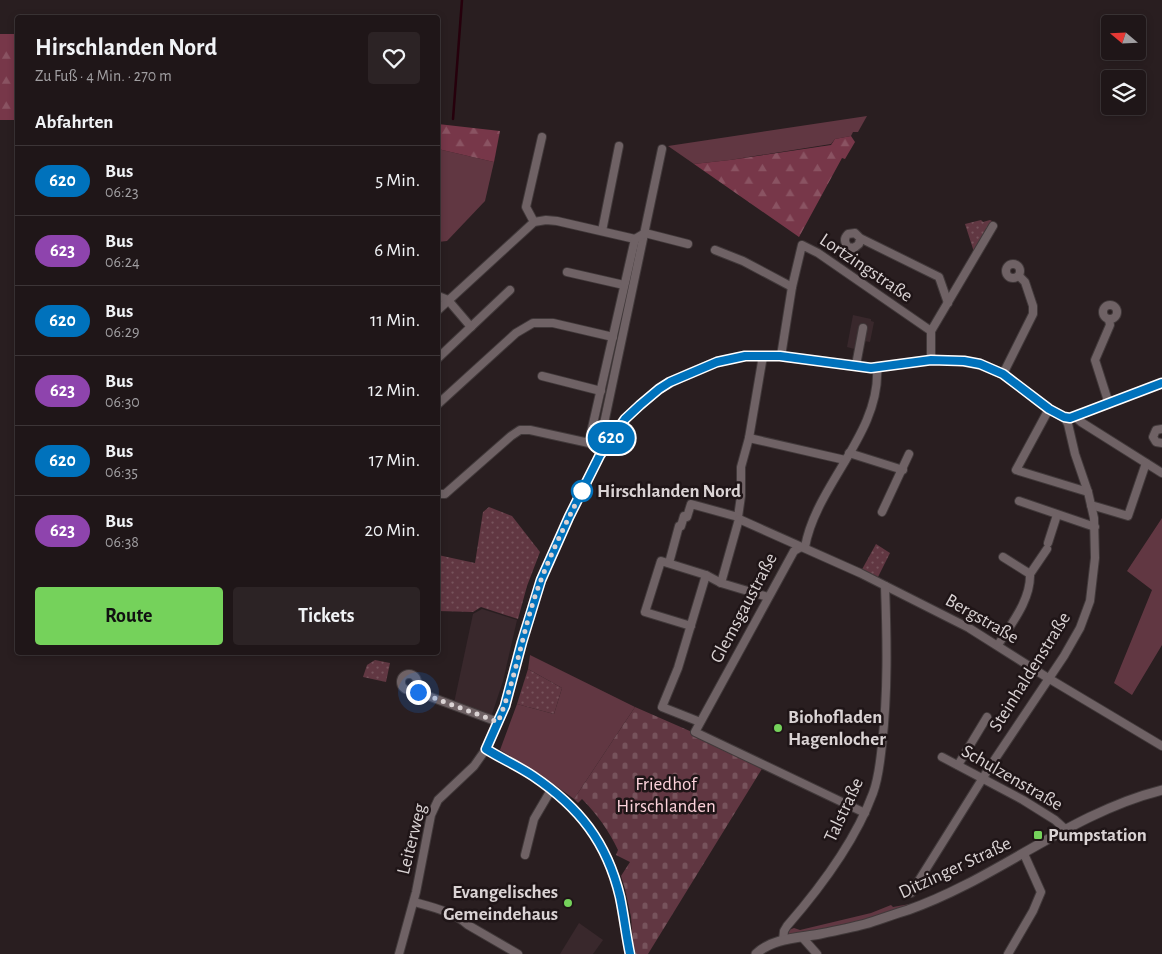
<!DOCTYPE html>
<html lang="de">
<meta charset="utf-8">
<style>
body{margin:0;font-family:"Alegreya Sans",sans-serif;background:#2c2325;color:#f1f3f6;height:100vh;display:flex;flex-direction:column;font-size:19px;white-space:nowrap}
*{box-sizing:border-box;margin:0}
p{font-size:16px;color:#a19fa2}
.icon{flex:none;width:28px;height:28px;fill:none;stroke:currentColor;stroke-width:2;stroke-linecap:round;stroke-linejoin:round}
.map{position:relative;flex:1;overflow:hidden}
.details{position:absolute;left:15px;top:15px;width:425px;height:640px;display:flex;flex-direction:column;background:#1f1618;border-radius:5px;box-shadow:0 2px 8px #0003,0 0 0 1px #3c3537}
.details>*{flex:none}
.badge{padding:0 10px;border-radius:16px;font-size:18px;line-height:32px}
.needle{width:32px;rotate:289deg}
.tools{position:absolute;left:1101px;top:15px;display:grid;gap:10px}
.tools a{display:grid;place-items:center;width:45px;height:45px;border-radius:5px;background:#1f1618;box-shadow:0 2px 8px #0003,0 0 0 1px #3c3537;font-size:25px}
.you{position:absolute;width:25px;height:25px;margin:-12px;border:4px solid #fff;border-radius:50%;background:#1a73e8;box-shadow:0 0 0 8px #1a73e833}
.map>.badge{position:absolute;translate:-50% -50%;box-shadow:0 0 0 2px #fff}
h2{padding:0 20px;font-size:19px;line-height:45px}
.round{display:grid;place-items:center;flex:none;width:52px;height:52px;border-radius:5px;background:#2c2325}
.overview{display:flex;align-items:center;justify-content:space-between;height:85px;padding:0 20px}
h1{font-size:24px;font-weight:700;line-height:38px}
.action{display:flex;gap:10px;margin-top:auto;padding:10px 20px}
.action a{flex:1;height:58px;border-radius:5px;background:#75d25b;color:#111;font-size:20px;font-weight:700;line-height:58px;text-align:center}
.action a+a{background:#2c2325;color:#f1f3f6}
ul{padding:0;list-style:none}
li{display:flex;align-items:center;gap:15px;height:70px;padding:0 20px;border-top:1px solid #3c3537}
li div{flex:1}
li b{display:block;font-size:19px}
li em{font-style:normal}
li .badge{min-width:55px;font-weight:700;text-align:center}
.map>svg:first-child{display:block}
</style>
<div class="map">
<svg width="1162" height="954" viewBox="0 0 1162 954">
<defs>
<pattern id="forest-firs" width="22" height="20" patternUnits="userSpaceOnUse" patternTransform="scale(1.25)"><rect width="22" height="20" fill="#773749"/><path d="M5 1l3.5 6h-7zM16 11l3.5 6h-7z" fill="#8a5362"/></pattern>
<pattern id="cemetery-stones" width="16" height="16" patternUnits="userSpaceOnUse" patternTransform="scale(1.25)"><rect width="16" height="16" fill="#613742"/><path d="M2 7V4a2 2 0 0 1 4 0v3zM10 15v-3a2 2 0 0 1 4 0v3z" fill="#77535c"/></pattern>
<pattern id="park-dots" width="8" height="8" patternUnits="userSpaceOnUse" patternTransform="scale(1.25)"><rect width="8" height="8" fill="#613742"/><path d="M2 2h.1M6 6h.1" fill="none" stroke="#77535c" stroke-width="1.8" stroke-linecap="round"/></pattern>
</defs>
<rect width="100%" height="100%" fill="#291e20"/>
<g fill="#39282c">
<path d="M853 315 871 319V321L874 322 870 342 864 341 860 357 853 355 854 349 847 347Z"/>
<path d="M482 609 517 620 503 681 492 714 490 715 454 703 473 614Z"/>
<path d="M579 923 603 940 593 954H560Z"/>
</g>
<g fill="#613742">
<path d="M867 116 858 132H853L851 136 835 139 831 144 730 160 694 164 668 146Z"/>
<path d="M438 149 494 162 485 201 447 241 438 242Z"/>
<path d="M1162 518V645L1132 695 1114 683 1152 590 1127 571Z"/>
<path d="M530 655 635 707 574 799 541 775 500 750 517 704 554 714 562 688 528 669Z"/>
<path d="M915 903 871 918 791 936 788 933 789 930 794 928 800 930 871 913 891 905 893 907Z"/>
</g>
<g fill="url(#forest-firs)">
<rect x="0" y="34" width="17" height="86"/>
<path d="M438 124 500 131 494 162 438 149Z"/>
<path d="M851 136 855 142 845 159 842 158 799 237 694 164 730 160 831 145 835 139Z"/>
</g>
<path fill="url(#cemetery-stones)" d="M635 707 765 764 648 954H636L633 944 631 917 625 889 621 876 630 862 616 855 618 850C609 831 597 814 582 799L578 803 574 799Z"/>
<g fill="url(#park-dots)">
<path d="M981 220 983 222 990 220 992 221 974 252 965 224Z"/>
<path d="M489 507 512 516 540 552 527 586 518 619 481 607 473 612 438 611V555L475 563 483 512Z"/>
<path d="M876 544 890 553 876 581 860 573Z"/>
<path d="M375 660 390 663 386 682 363 677 367 665Z"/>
<path d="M528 669 562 688 554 714 517 704Z"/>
</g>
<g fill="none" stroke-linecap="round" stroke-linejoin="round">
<path stroke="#26000c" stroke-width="2.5" d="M453 119 462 0"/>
<defs>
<g id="minor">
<path d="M534 222 526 207 542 137"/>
<path d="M602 231 619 146"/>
<path d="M645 233 688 244"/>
<path d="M860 238 859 244 854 248 848 247C844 242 844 238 848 234L855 233 860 238 939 277 948 303"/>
<path d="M715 250 743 261 792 287"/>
<circle cx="1013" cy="271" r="7"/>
<path d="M567 272 624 285"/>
<path d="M438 296 448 300 471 327"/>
<circle cx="1110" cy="312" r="7"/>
<path d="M438 310 534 222 546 220 557 221 635 239"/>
<path d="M781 356 792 287 802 245 818 253 931 331"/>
<path d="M438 358 510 290"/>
<path d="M931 360V331L993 226"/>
<path d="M856 365 863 328"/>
<path d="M1003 374 1033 314V306L1025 282 1019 276"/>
<path d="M542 376 601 391"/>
<path d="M438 404 516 333 533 323H553L613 337"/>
<path d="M1109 404 1095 360 1110 325 1109 320"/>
<path d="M1049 409 1016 470 1088 492"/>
<path d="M1075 417 1081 422 1162 473"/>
<path d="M1162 429 1156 430 1153 437 1156 442 1162 443"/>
<path d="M602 433 662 149"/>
<path d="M749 438 845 460"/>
<path d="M602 452 589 443 590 437 635 239 645 233"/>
<path d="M849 453 903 470"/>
<path d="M438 494H445L511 436 520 430H530L589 443"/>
<path d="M1019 501 1095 527"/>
<path d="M1091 505 1128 516 1146 463"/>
<path d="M882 512 909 454"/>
<path d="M738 517 741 496V467L749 438 763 356"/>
<path d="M1048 543 1057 515"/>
<path d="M805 547H801L794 551 695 732 865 813"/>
<path d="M805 547C816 485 881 433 877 368"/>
<path d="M669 563 679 526H681L684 516 687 517 691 504 738 517 739 519 860 573 969 628 1048 678 1162 746"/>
<path d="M1030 574 1047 549"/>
<path d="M721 583 739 519"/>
<path d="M691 626 645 612 661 561 706 575 721 583 768 597"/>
<path d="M998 645C1011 624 1031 600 1030 574L1003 557"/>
<circle cx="409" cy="682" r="8"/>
<path d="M412 690 498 722"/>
<path d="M700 722 662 707 678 668 706 575"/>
<path d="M486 749C502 759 518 766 533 776 579 807 608 843 620 897 624 916 626 935 630 954"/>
<path d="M942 757 1023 800 1055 820 1065 829"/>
<path d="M958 765 987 717"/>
<path d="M525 855 534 819 551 790"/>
<path d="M911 893 991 765 1064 656 1080 628 1090 601 1095 558 1094 518 1088 492 1075 454 1068 424 1064 417"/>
<path d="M414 902C432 907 454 912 468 925L518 954"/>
<path d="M802 937 817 954"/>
<path d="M783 940 784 931 787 926C821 887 855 842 873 793 879 777 880 761 882 745 888 692 887 639 885 586"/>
<path d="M399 954 416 892 431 815 438 800 474 766 486 749 505 706 521 642 541 580 569 517 600 455 625 419 659 389 687 374 717 362 745 356H781L871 368 931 360H953L980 365 1003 374 1049 409 1064 417 1070 418 1162 383"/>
<path d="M1008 954 1033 911 1041 892 1024 854"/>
</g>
<path id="tertiary" d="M756 954C772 938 799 938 820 934 835 931 850 928 865 924 879 920 894 914 908 910 997 879 1070 813 1162 790"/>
</defs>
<use href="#minor" stroke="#41393a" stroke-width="10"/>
<use href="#tertiary" stroke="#41393a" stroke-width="11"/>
<use href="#minor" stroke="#6f6265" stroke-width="8"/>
<use href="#tertiary" stroke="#6f6265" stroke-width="9"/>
</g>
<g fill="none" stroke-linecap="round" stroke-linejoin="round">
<defs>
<path id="line" d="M630 954C626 935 624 916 620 897 607 842 579 807 533 776 518 766 502 759 486 749L505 706 522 642 541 580 569 517 600 455 625 419 640 405 659 389 670 382 717 362 745 356H780L871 368 931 360 964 361 980 364 1003 374 1049 409 1064 417 1070 418 1162 383"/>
</defs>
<use href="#line" stroke="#fff" stroke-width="11"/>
<use href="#line" stroke="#0072bc" stroke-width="8"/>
<path stroke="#dad3d4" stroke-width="5" stroke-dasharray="0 9" d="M418 692 498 722C513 686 520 647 531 609 544 566 564 527 584 487L582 491"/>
</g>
<circle fill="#fff" stroke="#0072bc" stroke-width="2.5" cx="582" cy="491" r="10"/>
<g fill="#75d25b" stroke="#1f1517" stroke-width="2">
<circle cx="778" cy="728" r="5"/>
<rect x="1033" y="830" width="10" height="10" rx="2.5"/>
<circle cx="568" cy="903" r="5"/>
</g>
<g text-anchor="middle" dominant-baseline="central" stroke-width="5" stroke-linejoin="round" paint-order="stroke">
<g font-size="19" fill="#dad3d4" stroke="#1f1517">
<text transform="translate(866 268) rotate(34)">Lortzingstraße</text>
<text transform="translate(744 608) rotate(-62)">Glemsgaustraße</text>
<text transform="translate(982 619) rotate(30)">Bergstraße</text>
<text transform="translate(1030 672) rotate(-58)">Steinhaldenstraße</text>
<text transform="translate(1012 778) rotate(30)">Schulzenstraße</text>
<text transform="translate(844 810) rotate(-65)">Talstraße</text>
<text transform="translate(412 839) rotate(-76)">Leiterweg</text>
<text transform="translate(955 868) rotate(-25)">Ditzinger Straße</text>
</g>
<g font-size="19" font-weight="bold" fill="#dad3d4" stroke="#1f1517" text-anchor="start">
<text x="597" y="491">Hirschlanden Nord</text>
</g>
<g font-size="19" font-weight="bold" fill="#dad3d4" stroke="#1f1517" text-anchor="start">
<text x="788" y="717">Biohofladen<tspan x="788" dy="22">Hagenlocher</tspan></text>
<text x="1048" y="835">Pumpstation</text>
<text x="558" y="892" text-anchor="end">Evangelisches<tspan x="558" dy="22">Gemeindehaus</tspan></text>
</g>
<g font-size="19" fill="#fbd1da" stroke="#1f1517">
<text x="666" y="784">Friedhof<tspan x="666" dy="22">Hirschlanden</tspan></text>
</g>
</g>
</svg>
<div class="tools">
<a><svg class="needle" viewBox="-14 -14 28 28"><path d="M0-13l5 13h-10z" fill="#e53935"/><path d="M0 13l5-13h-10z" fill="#a19fa2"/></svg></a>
<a><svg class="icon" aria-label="layers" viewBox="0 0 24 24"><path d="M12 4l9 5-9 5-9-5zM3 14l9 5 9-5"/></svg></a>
</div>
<div class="you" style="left:418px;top:692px"></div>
<b class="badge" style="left:611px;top:438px;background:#0072bc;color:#fff">620</b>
<section class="details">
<div class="overview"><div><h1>Hirschlanden Nord</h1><p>Zu Fuß · 4 Min. · 270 m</p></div><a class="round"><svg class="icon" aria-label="heart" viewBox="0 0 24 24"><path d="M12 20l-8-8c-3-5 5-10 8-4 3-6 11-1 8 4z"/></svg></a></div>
<h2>Abfahrten</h2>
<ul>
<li><span class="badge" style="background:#0072bc;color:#fff">620</span><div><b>Bus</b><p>06:23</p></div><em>5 Min.</em></li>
<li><span class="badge" style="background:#8e44ad;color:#fff">623</span><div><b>Bus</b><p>06:24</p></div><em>6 Min.</em></li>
<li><span class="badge" style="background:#0072bc;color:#fff">620</span><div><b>Bus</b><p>06:29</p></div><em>11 Min.</em></li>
<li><span class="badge" style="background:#8e44ad;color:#fff">623</span><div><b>Bus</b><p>06:30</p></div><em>12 Min.</em></li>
<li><span class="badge" style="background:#0072bc;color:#fff">620</span><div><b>Bus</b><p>06:35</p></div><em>17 Min.</em></li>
<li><span class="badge" style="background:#8e44ad;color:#fff">623</span><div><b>Bus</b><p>06:38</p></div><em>20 Min.</em></li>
</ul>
<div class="action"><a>Route</a><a>Tickets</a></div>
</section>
</div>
